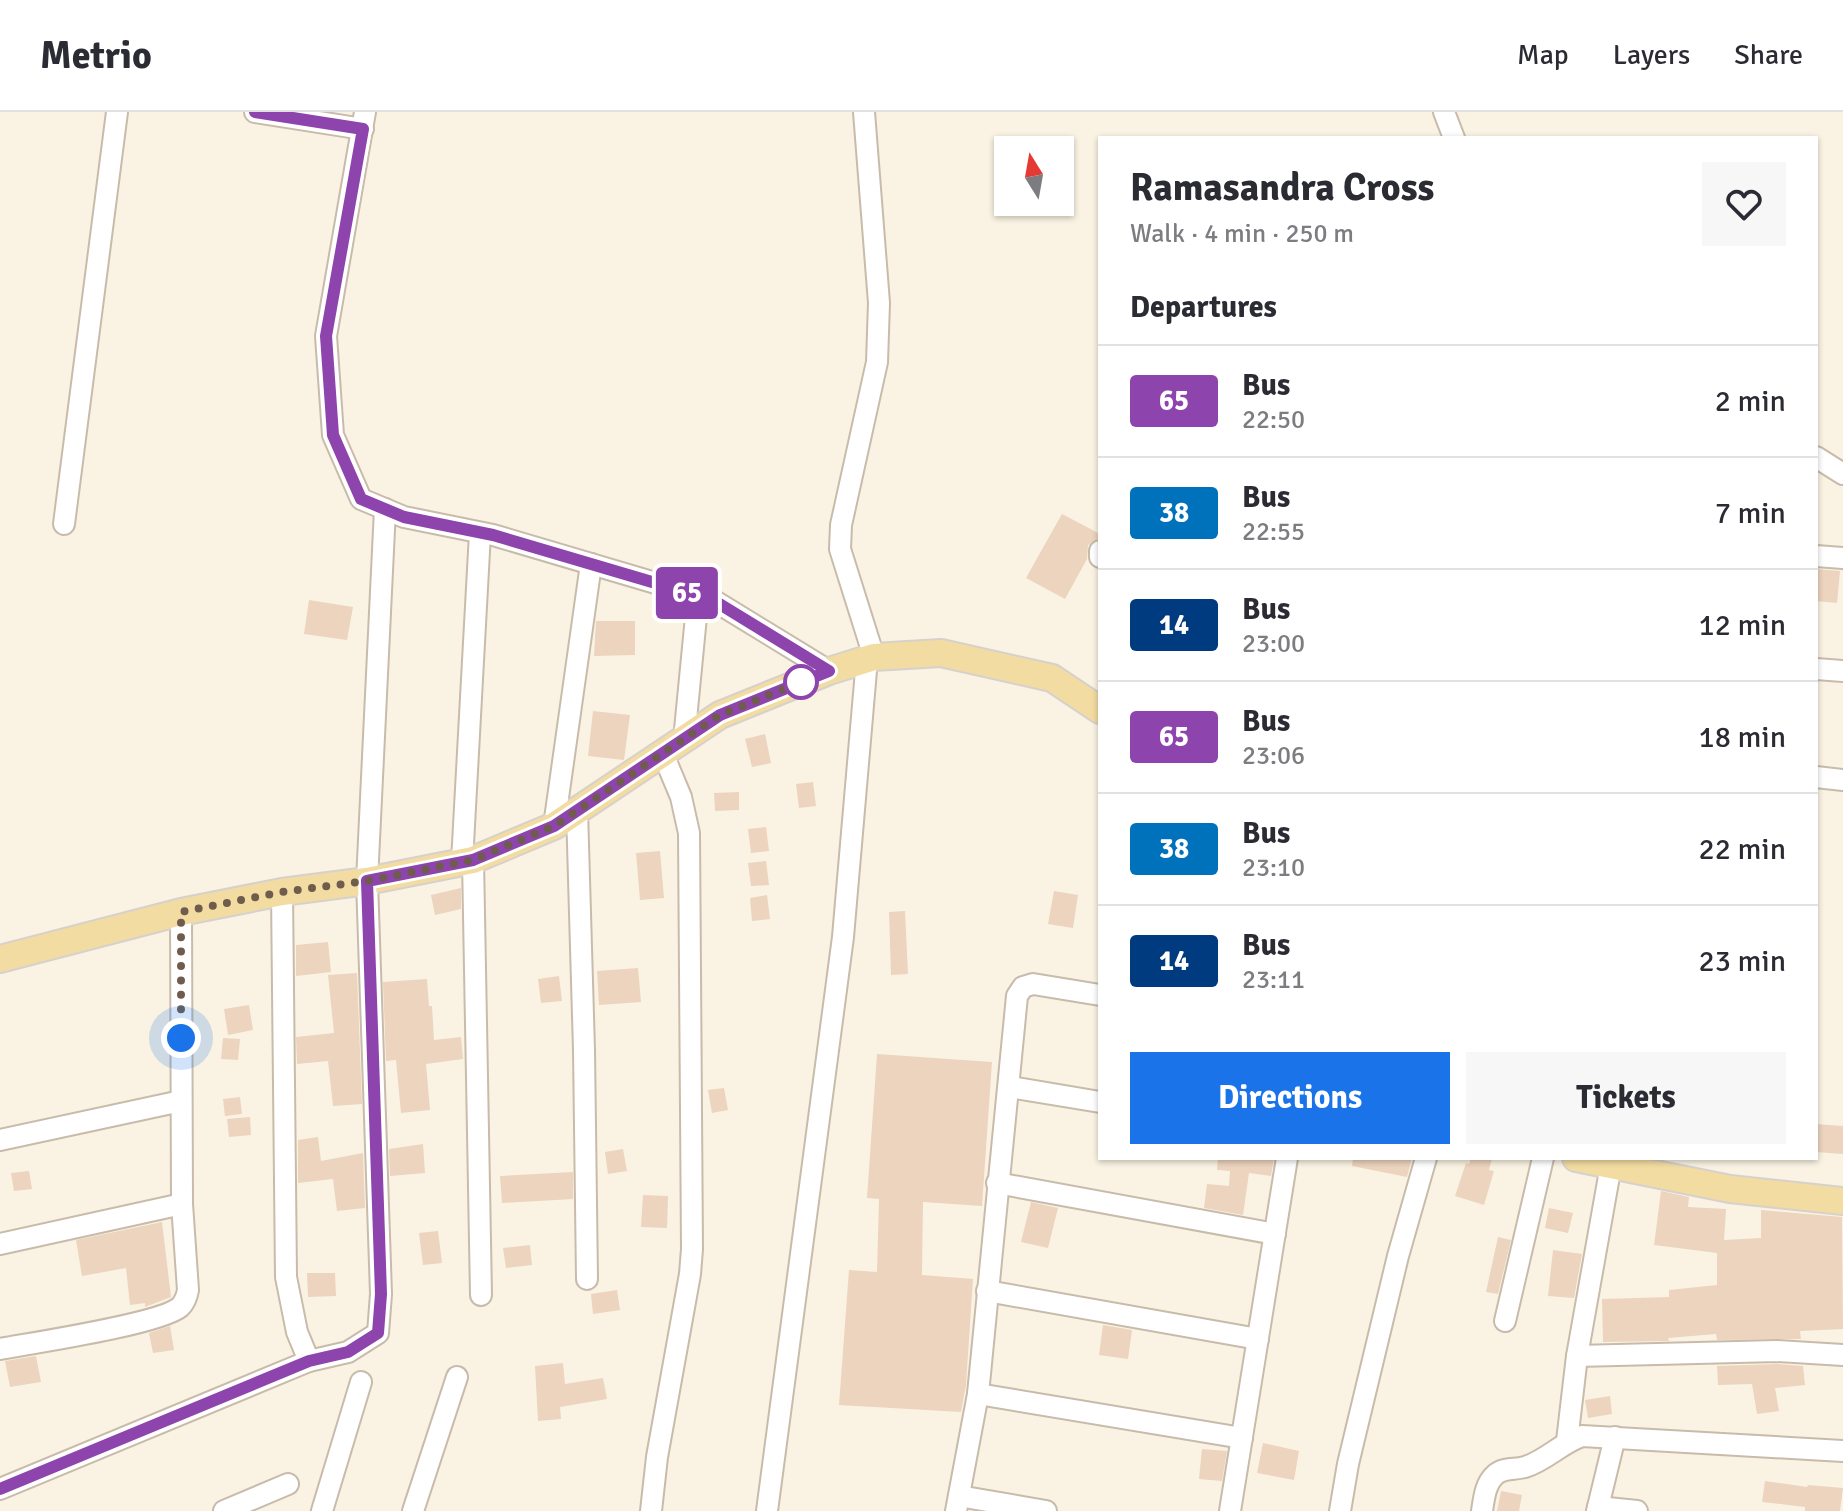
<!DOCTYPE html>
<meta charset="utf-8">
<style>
body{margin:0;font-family:Signika,sans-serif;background:#f7f7f7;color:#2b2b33;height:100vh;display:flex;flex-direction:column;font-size:30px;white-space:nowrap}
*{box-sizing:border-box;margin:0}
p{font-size:26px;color:#7c7c81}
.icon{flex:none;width:44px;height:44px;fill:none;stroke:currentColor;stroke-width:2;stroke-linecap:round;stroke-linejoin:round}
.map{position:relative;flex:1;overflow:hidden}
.sheet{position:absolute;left:1098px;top:24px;width:720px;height:1024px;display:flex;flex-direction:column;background:#fff;border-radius:0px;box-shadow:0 2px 6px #0004}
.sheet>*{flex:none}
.badge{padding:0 16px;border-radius:6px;font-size:28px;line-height:52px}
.needle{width:52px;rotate:349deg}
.buttons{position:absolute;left:994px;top:24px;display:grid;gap:16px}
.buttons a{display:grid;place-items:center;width:80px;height:80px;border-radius:0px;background:#fff;box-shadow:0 2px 6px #0004;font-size:40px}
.you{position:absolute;width:40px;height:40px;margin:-20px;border:6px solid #fff;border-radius:50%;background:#1a73e8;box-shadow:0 0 0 12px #1a73e833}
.map>.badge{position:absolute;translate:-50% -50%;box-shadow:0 0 0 4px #fff}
h2{padding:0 32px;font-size:30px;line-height:72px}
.round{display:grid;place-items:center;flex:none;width:84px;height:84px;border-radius:0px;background:#f7f7f7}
.summary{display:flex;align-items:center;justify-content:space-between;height:136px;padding:0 32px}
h1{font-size:38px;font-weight:700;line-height:60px}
.primary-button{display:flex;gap:16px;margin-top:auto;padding:16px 32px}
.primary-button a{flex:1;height:92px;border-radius:0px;background:#1a73e8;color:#fff;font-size:32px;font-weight:700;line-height:92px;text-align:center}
.primary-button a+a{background:#f7f7f7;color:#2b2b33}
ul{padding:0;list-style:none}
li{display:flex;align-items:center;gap:24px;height:112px;padding:0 32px;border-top:2px solid #e1e1e2}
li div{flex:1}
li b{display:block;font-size:30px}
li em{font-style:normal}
li .badge{min-width:88px;font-weight:700;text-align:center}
header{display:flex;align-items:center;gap:48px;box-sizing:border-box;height:112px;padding:0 40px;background:#fff;border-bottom:2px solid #e1e1e2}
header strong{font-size:38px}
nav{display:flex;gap:44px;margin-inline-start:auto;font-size:28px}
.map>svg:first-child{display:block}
</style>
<header>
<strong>Metrio</strong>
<nav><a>Map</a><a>Layers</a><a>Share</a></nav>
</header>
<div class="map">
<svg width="1843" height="1399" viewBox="0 0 1843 1399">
<rect width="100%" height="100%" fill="#faf3e3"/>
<g fill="#ecd4be">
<path d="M1062 402 1100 422 1099 426 1088 433 1087 447 1065 487 1026 466Z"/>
<path d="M1816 457 1840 459 1837 491 1816 489Z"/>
<path d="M309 488 353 495 347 528 304 522Z"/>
<path d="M596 509H635V543L594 544Z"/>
<path d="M593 599 630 603 624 648 588 644Z"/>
<path d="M765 622 771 651 752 655 745 627Z"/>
<path d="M813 670 816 694 799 696 796 672Z"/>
<path d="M739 680V698L715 699 714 681Z"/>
<path d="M766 715 769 739 751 741 748 717Z"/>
<path d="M660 739 664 786 640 788 636 741Z"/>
<path d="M766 749 769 773 751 774 748 751Z"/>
<path d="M461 776V797L435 803 431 783Z"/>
<path d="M1054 779 1078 783 1073 816 1048 812Z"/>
<path d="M767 783 770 807 752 809 750 786Z"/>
<path d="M905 799 908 862 891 863 889 800Z"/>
<path d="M328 830 331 860 296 864V833Z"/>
<path d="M638 856 641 890 599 893 597 859Z"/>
<path d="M357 861 362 992 333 994 328 949 297 952 296 925 334 921 328 863Z"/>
<path d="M559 864 562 889 541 891 538 867Z"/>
<path d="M427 867 429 894H432L434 928 461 925 463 947 426 952 430 998 401 1001 396 948 386 949 383 870Z"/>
<path d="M249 893 253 918 228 923 224 897Z"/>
<path d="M223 926 240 927 238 948 221 947Z"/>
<path d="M877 942 992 950 982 1094 923 1090 922 1163 973 1167 966 1273 961 1300 839 1293 849 1158 877 1160 879 1087 867 1086Z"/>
<path d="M724 976 728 998 712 1001 708 978Z"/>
<path d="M240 985 242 1002 225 1004 223 987Z"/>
<path d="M250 1005 251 1023 229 1025 227 1007Z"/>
<path d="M1816 1012 1843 1014V1042L1816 1040Z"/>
<path d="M318 1025 321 1049 363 1041 365 1096 337 1099 333 1067 298 1071V1028Z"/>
<path d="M423 1032 425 1061 390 1064 389 1037Z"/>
<path d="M623 1037 627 1059 608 1062 605 1040Z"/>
<path d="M1218 1046H1274L1271 1064 1249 1061 1243 1103 1204 1096 1207 1072 1229 1074 1230 1059 1217 1058Z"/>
<path d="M1353 1046H1412L1407 1065 1352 1054Z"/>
<path d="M1471 1046H1492L1489 1058 1494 1059 1484 1093 1455 1084 1466 1051 1469 1052Z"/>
<path d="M29 1059 32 1077 14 1079 11 1061Z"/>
<path d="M573 1060V1087L502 1091 500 1064Z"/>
<path d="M1661 1079 1689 1085 1688 1095 1726 1097 1724 1128 1761 1126V1098L1842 1105 1843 1217 1800 1219 1801 1227 1717 1228 1716 1222 1668 1226 1669 1229 1603 1230 1602 1187 1669 1185V1178L1717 1173V1141L1654 1133Z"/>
<path d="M643 1083 668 1084 667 1116 641 1115Z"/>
<path d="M1031 1090 1058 1096 1048 1136 1021 1130Z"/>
<path d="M1549 1096 1573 1101 1568 1121 1545 1116Z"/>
<path d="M162 1110 171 1185 145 1195V1191L130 1193 126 1156 82 1164 76 1128Z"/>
<path d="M438 1119 442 1151 423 1153 419 1121Z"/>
<path d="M1498 1125 1511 1128 1498 1182 1486 1180Z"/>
<path d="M530 1133 532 1153 506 1156 503 1136Z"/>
<path d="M1553 1138 1582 1142 1574 1186 1548 1184Z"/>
<path d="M307 1161H335L336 1184 308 1185Z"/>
<path d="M617 1178 620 1198 593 1202 591 1182Z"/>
<path d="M1103 1213 1132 1218 1128 1247 1099 1243Z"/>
<path d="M170 1214 174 1238 153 1241 149 1221Z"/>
<path d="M36 1244 41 1270 10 1275 5 1249Z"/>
<path d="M563 1251 565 1272 603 1266 607 1287 560 1295 561 1307 538 1309 535 1254Z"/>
<path d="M1777 1252 1803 1254 1805 1273 1775 1276 1779 1299 1757 1302 1752 1272 1718 1273 1717 1254Z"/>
<path d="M1610 1284 1612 1302 1588 1306 1585 1288Z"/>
<path d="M1263 1331 1299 1339 1294 1368 1257 1361Z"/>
<path d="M1202 1337 1227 1339 1222 1369 1199 1367Z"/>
<path d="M1765 1369 1807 1375 1808 1373 1843 1376 1840 1399H1805V1395L1762 1390Z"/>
<path d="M1501 1379 1522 1383 1519 1399H1497Z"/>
</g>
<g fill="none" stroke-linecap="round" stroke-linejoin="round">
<defs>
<g id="minor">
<path d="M255 0 363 17"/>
<path d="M365 0 326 224 333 323 361 387 404 405 493 423 713 488 829 559"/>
<path d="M864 0 879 191 877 250 841 413 840 437 874 545"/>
<path d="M1444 0 1454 26"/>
<path d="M1816 345 1843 362"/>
<path d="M64 412 117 0"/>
<path d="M1100 439V445"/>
<path d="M1816 444 1843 446"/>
<path d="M1816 557 1843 559"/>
<path d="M684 628 698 484"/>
<path d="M1816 665 1843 668"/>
<path d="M577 698 584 938 587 1167"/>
<path d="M554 714 591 452"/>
<path d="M473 748 481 1183"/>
<path d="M462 750 480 421"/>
<path d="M1010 975 1100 990"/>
<path d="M0 1028 181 989"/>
<path d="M1611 1053 1577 1244 1777 1239 1843 1243"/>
<path d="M997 1071 1275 1122"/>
<path d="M0 1132 182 1092"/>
<path d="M987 1179 1258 1227"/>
<path d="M1505 1209 1543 1046"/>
<path d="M0 1237C33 1231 160 1212 180 1195 184 1191 187 1184 188 1178L182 1092 181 800"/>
<path d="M309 1249 348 1240 378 1221 381 1182 367 769 385 397"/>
<path d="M978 1282 1242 1326"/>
<path d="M1567 1329 1577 1244"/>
<path d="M0 1377 309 1249 297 1220 286 1165 282 780"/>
<path d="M959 1384 1046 1399"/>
<path d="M1598 1395 1637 1399"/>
<path d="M224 1399 288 1372"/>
<path d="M322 1399 361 1270"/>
<path d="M413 1399 457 1265"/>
<path d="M651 1399 657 1345 690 1162 692 1137 689 721 681 685 663 642"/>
<path d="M767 1399 843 825 867 547"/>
<path d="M956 1399 978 1282 1017 884 1023 875 1033 872 1100 883"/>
<path d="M1230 1399 1287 1046"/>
<path d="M1340 1399 1348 1352 1398 1144 1426 1046"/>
<path d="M1482 1399C1484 1387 1485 1372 1495 1363 1503 1355 1515 1358 1525 1355 1547 1348 1561 1331 1582 1324L1843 1339"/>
<path d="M1597 1399 1615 1325"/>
</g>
<g id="major">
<path d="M0 847 181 800 282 780 367 769 473 748 554 714 720 603 829 559 874 545 941 541 1052 566 1100 598"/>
<path d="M1576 1046 1730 1077 1843 1089"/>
</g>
</defs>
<use href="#minor" stroke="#c9bbab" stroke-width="24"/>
<use href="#major" stroke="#d7d1cd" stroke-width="30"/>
<use href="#minor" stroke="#fff" stroke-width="20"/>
<use href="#major" stroke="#f2dca2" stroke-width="26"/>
</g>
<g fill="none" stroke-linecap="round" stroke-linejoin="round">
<defs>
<path id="line" d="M0 1377 309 1249 348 1240 378 1221 381 1182 367 769 473 748 554 714 720 603 829 559 713 488 493 423 404 405 361 387 333 323 326 224 363 17 255 0"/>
</defs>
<use href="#line" stroke="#fff" stroke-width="18"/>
<use href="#line" stroke="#8e44ad" stroke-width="12"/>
<path stroke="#6f5c4c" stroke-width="8" stroke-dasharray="0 14.4" d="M181 926V800L282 780 367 769 473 748 554 714 720 603 801 570"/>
</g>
<circle fill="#fff" stroke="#8e44ad" stroke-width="4" cx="801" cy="570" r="16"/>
</svg>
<div class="buttons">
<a><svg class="needle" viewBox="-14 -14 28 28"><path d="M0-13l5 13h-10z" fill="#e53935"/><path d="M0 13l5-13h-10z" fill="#7c7c81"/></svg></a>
</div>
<div class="you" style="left:181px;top:926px"></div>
<b class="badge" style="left:687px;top:481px;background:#8e44ad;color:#fff">65</b>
<section class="sheet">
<div class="summary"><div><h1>Ramasandra Cross</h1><p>Walk · 4 min · 250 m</p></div><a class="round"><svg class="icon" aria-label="heart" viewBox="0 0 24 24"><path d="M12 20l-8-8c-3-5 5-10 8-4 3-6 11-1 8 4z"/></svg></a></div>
<h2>Departures</h2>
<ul>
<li><span class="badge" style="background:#8e44ad;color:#fff">65</span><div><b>Bus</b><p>22:50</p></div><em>2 min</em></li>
<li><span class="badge" style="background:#0072bc;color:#fff">38</span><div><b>Bus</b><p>22:55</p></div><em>7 min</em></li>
<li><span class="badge" style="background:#003b80;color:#fff">14</span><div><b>Bus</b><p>23:00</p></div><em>12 min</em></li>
<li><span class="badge" style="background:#8e44ad;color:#fff">65</span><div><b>Bus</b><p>23:06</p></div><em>18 min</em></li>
<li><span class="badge" style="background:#0072bc;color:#fff">38</span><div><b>Bus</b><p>23:10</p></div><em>22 min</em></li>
<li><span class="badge" style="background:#003b80;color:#fff">14</span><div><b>Bus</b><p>23:11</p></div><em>23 min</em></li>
</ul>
<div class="primary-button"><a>Directions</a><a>Tickets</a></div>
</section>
</div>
